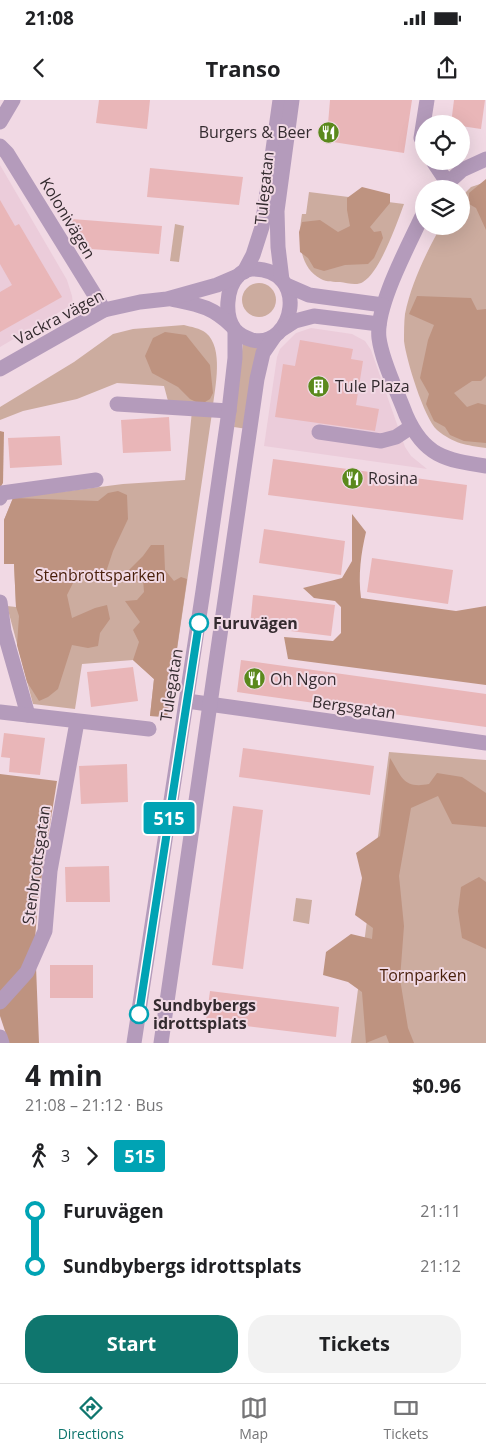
<!DOCTYPE html>
<meta charset="utf-8">
<style>
body{margin:0;font-family:"Open Sans",sans-serif;background:#f2f2f2;color:#202124;height:100vh;display:flex;flex-direction:column;font-size:19px;white-space:nowrap}
*{box-sizing:border-box;margin:0}
p{font-size:16px;color:#757577}
.icon{flex:none;width:28px;height:28px;fill:none;stroke:currentColor;stroke-width:2;stroke-linecap:round;stroke-linejoin:round}
.map{position:relative;height:943px;overflow:hidden}
.details{display:flex;flex-direction:column;background:#fff;flex:1}
.details>*{flex:none}
.badge{padding:0 10px;border-radius:4px;font-size:18px;line-height:32px}
.controls{position:absolute;left:415px;top:15px;display:grid;gap:10px}
.controls a{display:grid;place-items:center;width:55px;height:55px;border-radius:50%;background:#fff;box-shadow:0 5px 20px #0002;font-size:25px}
.map>.badge{position:absolute;translate:-50% -50%;box-shadow:0 0 0 2px #fff}
.legs{display:flex;align-items:center;gap:8px;height:55px;padding:0 25px;font-size:16px}
.legs p{margin-inline-start:auto}
.headline{display:flex;align-items:center;justify-content:space-between;height:85px;padding:0 25px}
h1{font-size:28px;font-weight:700;line-height:38px}
.action{display:flex;gap:10px;margin-top:auto;padding:10px 25px}
.action a{flex:1;height:58px;border-radius:20px;background:#0f766e;color:#fff;font-size:20px;font-weight:700;line-height:58px;text-align:center}
.action a+a{background:#f2f2f2;color:#202124}
ul{padding:0 25px;list-style:none}
li{display:flex;align-items:center;gap:18px;height:55px;font-size:19px}
li i{display:grid;place-items:center;width:8px;height:100%;margin:0 6px;background:currentColor}
li i::after{content:'';width:12px;height:12px;margin:-6px;border:4px solid;border-radius:50%;background:#fff}
li p{margin-inline-start:auto}
li:first-child i{background:linear-gradient(#0000 50%,currentColor 0)}
li:last-child i{background:linear-gradient(currentColor 50%,#0000 0)}
.status{display:flex;justify-content:space-between;align-items:center;height:35px;padding:0 25px;background:#fff;direction:ltr}
.status svg{height:14px;fill:currentColor}
header{display:flex;justify-content:space-between;align-items:center;height:65px;padding:0 25px;background:#fff;font-size:22px;font-weight:700}
.tabs{display:flex;justify-content:space-around;align-items:center;height:70px;border-top:1px solid #e0e0e0;background:#fff;font-size:14px;color:#757577}
.tabs a{display:grid;justify-items:center;gap:2px}
.tabs .on{color:#0f766e}
.map>svg:first-child{display:block}
</style>
<div class="status"><b>21:08</b><svg viewBox="0 0 49 12"><path d="M0 12V9h3v3zM5 12V6h3v6zM10 12V3h3v9zM15 12V0h3v12zM26 1h20v11H26zM47 4h2v5h-2z"/></svg></div>
<header><svg class="icon" aria-label="back" viewBox="0 0 24 24"><path d="M15 5l-7 7 7 7"/></svg>Transo<svg class="icon" aria-label="share" viewBox="0 0 24 24"><path d="M12 15V3M7 8l5-5 5 5M5 13v7h14v-7"/></svg></header>
<div class="map">
<svg width="486" height="943" viewBox="0 0 486 943">
<rect width="100%" height="100%" fill="#f1d9e4"/>
<g fill="#ebccda">
<path d="M0 65 67 180 72 196 73 204 0 247Z"/>
<path d="M311 228 352 234 365 241 371 250 405 347 411 356 427 369 264 346 277 257 280 249 296 233Z"/>
</g>
<g fill="#ccac9f">
<path d="M486 82V348C466 345 454 344 437 330 424 318 406 259 404 241 404 233 404 222 405 214 411 184 426 153 441 126H461V97L471 87Z"/>
<path d="M309 92 404 104C397 123 380 172 363 182 357 186 347 183 340 182 335 182 326 182 321 179 298 167 298 137 302 114H306Z"/>
<path d="M175 124 184 126 179 162 170 161Z"/>
<circle cx="259" cy="200" r="17"/>
<path d="M184 225C191 227 200 228 206 233 224 248 215 287 213 306L168 301 164 286 117 283 77 299 23 311 0 320V307L74 262 113 234 133 229Z"/>
<path d="M243 242 260 244 247 329 234 327Z"/>
<path d="M192 311 212 313 167 617 150 616 154 579 133 560 82 564 75 609 33 604 7 506 16 507 14 464H4V420L13 398 123 384 185 380Z"/>
<path d="M389 652 486 660V943H351Z"/>
<path d="M296 798 312 800 309 824 293 821Z"/>
</g>
<g fill="#be9380">
<path d="M486 79V130L476 108 469 104V93Z"/>
<path d="M362 87 390 94V103L370 127 374 132 381 131 383 138 374 158 368 164 345 165 324 171 314 168 308 158 300 152 299 132 302 122 320 120 338 132 350 126 347 110V98Z"/>
<path d="M417 196 471 198 477 210 486 209V276L481 281H472L454 293 467 307 478 303 486 305V343L464 341 450 335 445 327 434 321 426 304 429 294 420 278 428 240 434 225 409 214Z"/>
<path d="M165 232 186 235 210 265 213 293 210 299 205 302H196L190 299 178 287 152 273 145 256 153 238Z"/>
<path d="M0 331 4 332 3 383 0 388Z"/>
<path d="M118 391 127 395 128 419 113 451 106 472 75 479 67 495 72 518 95 508 107 505 110 519 100 533 98 546 88 548 72 545 58 589 48 597 39 601 27 582 17 545 19 516 16 507 14 464H4V420L13 398 98 401 108 393Z"/>
<path d="M352 414 366 432C361 453 358 475 361 498L456 511 486 506V585L288 559 284 537 333 541 341 533V507L335 501 314 498 303 488 342 478 352 461Z"/>
<path d="M151 445H164L165 470 174 481 181 477 187 479 167 617 150 616 154 579 133 560 139 542 133 530 140 522 125 501 137 500 144 492 143 479 135 482 127 472 143 456Z"/>
<path d="M390 658C402 677 403 689 429 684L437 673 462 677 486 693V727L452 724 438 696 411 708 399 776 404 826 400 879 408 928 414 943H389L386 935 366 943 362 892 348 882 323 875 326 852 351 834 372 839 373 828 355 815 362 778 356 753 380 736Z"/>
<path d="M0 674 57 681 38 800 35 840 39 943H9L0 916Z"/>
<path d="M479 777 486 782V849L462 838 458 811 461 787Z"/>
</g>
<g fill="#e9b6b8">
<path d="M99 0H150L147 29 96 23Z"/>
<path d="M330 0H412L404 53 320 40 322 23 328 24Z"/>
<path d="M454 0H485L481 29 461 26V24H451Z"/>
<path d="M150 68 243 77 239 105 147 97Z"/>
<path d="M0 100 15 126 19 124 62 197 0 232V192L12 185 0 164Z"/>
<path d="M72 119 162 126 159 154 77 148 71 138Z"/>
<path d="M300 240 353 249 351 259 363 261 356 305 379 309 375 331 275 317 283 264 295 266Z"/>
<path d="M169 317 171 351 123 353 121 320Z"/>
<path d="M60 336 62 365 10 368 8 338Z"/>
<path d="M273 359 467 385 463 420 268 395Z"/>
<path d="M264 429 345 441 341 475 259 463Z"/>
<path d="M372 458 453 470 448 504 367 492Z"/>
<path d="M253 495 335 505 331 536 250 526Z"/>
<path d="M241 560 486 594V627L237 592Z"/>
<path d="M133 567 138 601 91 607 87 572Z"/>
<path d="M4 633 45 638 40 675 9 672 10 658 1 657Z"/>
<path d="M243 648 374 666 370 695 239 677Z"/>
<path d="M127 664 128 702 81 704 79 666Z"/>
<path d="M233 706 263 710 243 869 212 865Z"/>
<path d="M109 766 110 802H66L65 767Z"/>
<rect x="50" y="865" width="43" height="33"/>
<path d="M210 891 339 907 336 937 206 921Z"/>
</g>
<g fill="none" stroke-linecap="round" stroke-linejoin="round">
<g stroke="#b49bbb" stroke-width="15">
<path d="M0 22 13 0"/>
<path d="M424 43 421 38 427 0"/>
<path d="M0 46 7 53 104 210"/>
<path d="M433 61 447 82"/>
<path d="M441 89 462 70 486 59"/>
<path d="M424 112C410 143 375 206 379 238 382 262 398 293 406 315 424 356 445 360 486 366"/>
<path d="M252 169C311 168 294 250 252 240 246 238 239 235 235 230 224 217 226 188 238 176 241 172 247 170 252 169Z"/>
<path d="M244 172 253 155 262 127 280 0"/>
<path d="M282 180 278 147 277 111 292 0"/>
<path d="M286 185 309 195 383 205"/>
<path d="M171 199C199 205 211 206 232 226"/>
<path d="M281 230 295 221 314 216 379 224"/>
<path d="M0 269 104 210 140 202 167 199 217 185 238 176"/>
<path d="M117 304 229 311"/>
<path d="M319 332 381 341 396 337 411 327"/>
<path d="M0 398 2 393 96 380"/>
<path d="M0 502 4 531 28 615"/>
<path d="M187 601 486 643"/>
<path d="M0 612 149 629"/>
<path d="M0 902 27 872 45 831 50 771 77 622"/>
<path d="M0 937 2 943"/>
<path d="M134 943 203 491 229 311 235 258V231"/>
<path d="M161 943 257 279 263 253 274 237"/>
</g>
</g>
<g fill="none" stroke-linecap="round" stroke-linejoin="round">
<defs>
<path id="line-1" d="M139 914 199 523"/>
</defs>
<use href="#line-1" stroke="#fff" stroke-width="11"/>
<use href="#line-1" stroke="#00a3b4" stroke-width="8"/>
</g>
<defs>
<symbol id="restaurant-disc" viewBox="-11 -11 22 22"><circle r="9.5" fill="#5a891c" stroke="#f1d9e4"/><path d="M-5-6h1v4h1v-4h1v4h1v-4h1v5L-1.5 .5V6h-2V.5L-5-1ZM5-6V6H3V1.5H1.5Q1.5-4 5-6Z" fill="#fff"/></symbol>
<symbol id="building-disc" viewBox="-11 -11 22 22"><circle r="9.5" fill="#5a891c" stroke="#f1d9e4"/><path d="M-4-6H4V6H1V3H-1V6H-4ZM-2.5-4.3h1.7v1.8h-1.7ZM.8-4.3h1.7v1.8H.8ZM-2.5-1h1.7V.8h-1.7ZM.8-1h1.7V.8H.8Z" fill="#fff"/></symbol>
</defs>
<g fill-rule="evenodd">
<use href="#restaurant-disc" x="316" y="20" width="25" height="25"/>
<use href="#building-disc" x="306" y="274" width="25" height="25"/>
<use href="#restaurant-disc" x="340" y="366" width="25" height="25"/>
<use href="#restaurant-disc" x="242" y="566" width="25" height="25"/>
</g>
<g fill="#fff" stroke="#00a3b4" stroke-width="2.5">
<circle cx="199" cy="523" r="9"/>
<circle cx="139" cy="914" r="9"/>
</g>
<g text-anchor="middle" dominant-baseline="central" stroke-width="4" stroke-linejoin="round" paint-order="stroke">
<g font-size="16" fill="#342b2f" stroke="#f1d9e4" text-anchor="start">
<text x="312" y="32" text-anchor="end">Burgers &amp; Beer</text>
<text x="335" y="286">Tule Plaza</text>
<text x="368" y="378">Rosina</text>
<text x="270" y="579">Oh Ngon</text>
</g>
<g font-size="16" fill="#342b2f" stroke="#f1d9e4">
<text transform="translate(264 88) rotate(-84)">Tulegatan</text>
<text transform="translate(68 118) rotate(59)">Kolonivägen</text>
<text transform="translate(59 217) rotate(-28)">Vackra vägen</text>
<text transform="translate(171 585) rotate(-81)">Tulegatan</text>
<text transform="translate(354 607) rotate(8)">Bergsgatan</text>
<text transform="translate(36 765) rotate(-82)">Stenbrottsgatan</text>
</g>
<g font-size="16" fill="#481e09" stroke="#f1d9e4">
<text x="100" y="475">Stenbrottsparken</text>
<text x="423" y="875">Tornparken</text>
</g>
<g font-size="16" font-weight="bold" fill="#342b2f" stroke="#f1d9e4" text-anchor="start">
<text x="213" y="523">Furuvägen</text>
<text x="153" y="905">Sundbybergs<tspan x="153" dy="18">idrottsplats</tspan></text>
</g>
</g>
</svg>
<div class="controls">
<a><svg class="icon" aria-label="locate" viewBox="0 0 24 24"><circle cx="12" cy="12" r="6"/><path d="M12 2v4M12 18v4M2 12h4M18 12h4"/></svg></a>
<a><svg class="icon" aria-label="layers" viewBox="0 0 24 24"><path d="M12 4l9 5-9 5-9-5zM3 14l9 5 9-5"/></svg></a>
</div>
<b class="badge" style="left:169px;top:718px;background:#00a3b4;color:#fff">515</b>
</div>
<section class="details">
<div class="headline"><div><h1>4 min</h1><p>21:08 – 21:12 · Bus</p></div><b>$0.96</b></div>
<div class="legs"><svg class="icon" aria-label="walk" viewBox="0 0 24 24"><circle cx="13" cy="4" r="2"/><path d="M13 8l-2 6 4 7M11 14l-3 7M7 12l3-4h3l4 4"/></svg>3<svg class="icon" aria-label="forward" viewBox="0 0 24 24"><path d="M9 5l7 7-7 7"/></svg><b class="badge" style="background:#00a3b4;color:#fff">515</b></div>
<ul>
<li><i style="color:#00a3b4"></i><b>Furuvägen</b><p>21:11</p></li>
<li><i style="color:#00a3b4"></i><b>Sundbybergs idrottsplats</b><p>21:12</p></li>
</ul>
<div class="action"><a>Start</a><a>Tickets</a></div>
</section>
<nav class="tabs">
<a class="on"><svg class="icon" aria-label="directions" viewBox="0 0 24 24"><path d="M12 3l9 9-9 9-9-9zM9 14v-3h6M13 9l2 2-2 2"/></svg>Directions</a>
<a><svg class="icon" aria-label="map" viewBox="0 0 24 24"><path d="M3 6l6-2 6 2 6-2v14l-6 2-6-2-6 2zM9 4v14M15 6v14"/></svg>Map</a>
<a><svg class="icon" aria-label="tickets" viewBox="0 0 24 24"><path d="M3 7h18v10H3zM15 7v10"/></svg>Tickets</a>
</nav>
